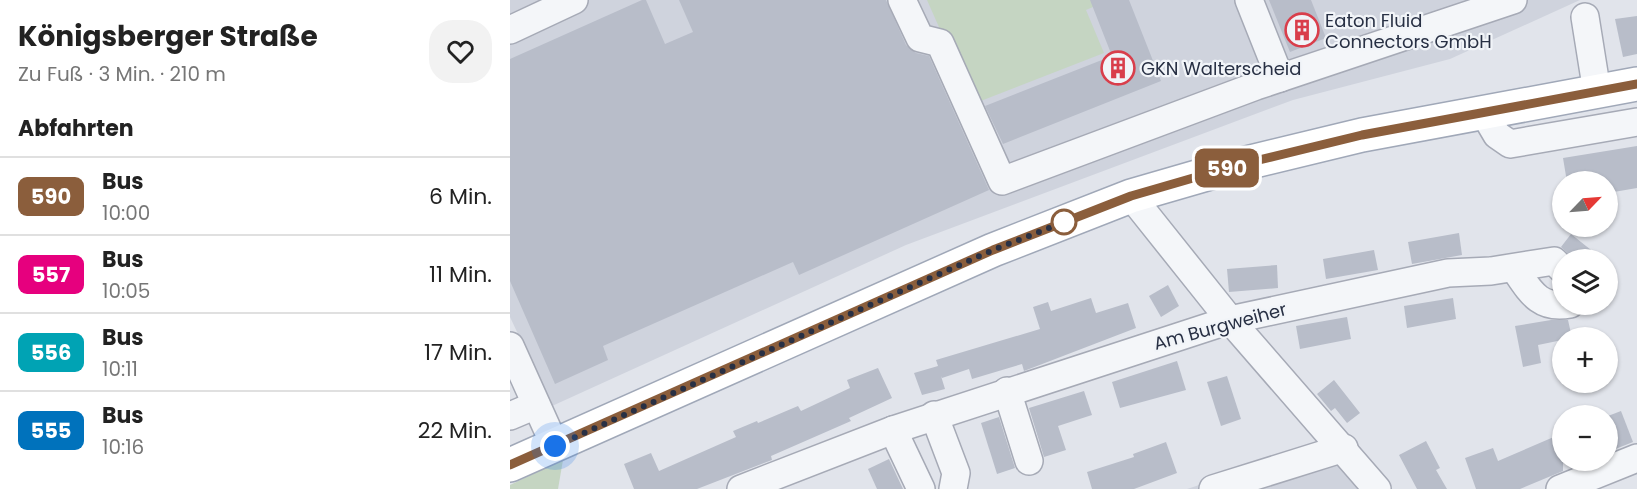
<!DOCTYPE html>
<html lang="de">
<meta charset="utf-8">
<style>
body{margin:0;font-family:Poppins,sans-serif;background:#f2f2f2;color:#222;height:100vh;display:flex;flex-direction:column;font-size:22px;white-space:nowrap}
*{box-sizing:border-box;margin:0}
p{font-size:20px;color:#767676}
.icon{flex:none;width:33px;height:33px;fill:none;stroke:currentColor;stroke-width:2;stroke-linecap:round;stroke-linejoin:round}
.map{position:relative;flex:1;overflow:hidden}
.side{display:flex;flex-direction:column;background:#fff;width:510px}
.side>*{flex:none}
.badge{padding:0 12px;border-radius:9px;font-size:21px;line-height:39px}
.needle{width:39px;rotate:65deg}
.tools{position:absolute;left:1042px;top:171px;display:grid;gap:12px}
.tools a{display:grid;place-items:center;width:66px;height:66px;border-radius:50%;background:#fff;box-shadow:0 2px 4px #0004;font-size:30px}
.you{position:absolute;width:30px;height:30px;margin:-15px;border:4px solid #fff;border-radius:50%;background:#1a73e8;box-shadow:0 0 0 9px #1a73e833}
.map>.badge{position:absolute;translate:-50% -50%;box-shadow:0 0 0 3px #fff}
h2{padding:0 18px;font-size:22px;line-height:54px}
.round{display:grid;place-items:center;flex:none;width:63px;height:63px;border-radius:24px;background:#f2f2f2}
.overview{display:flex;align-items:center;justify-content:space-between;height:102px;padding:0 18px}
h1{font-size:28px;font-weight:700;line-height:45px}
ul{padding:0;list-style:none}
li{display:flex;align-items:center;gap:18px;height:78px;padding:0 18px;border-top:2px solid #e0e0e0}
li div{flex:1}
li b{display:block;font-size:22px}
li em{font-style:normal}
li .badge{min-width:66px;font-weight:700;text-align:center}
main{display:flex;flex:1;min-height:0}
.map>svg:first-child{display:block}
</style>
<main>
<section class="side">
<div class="overview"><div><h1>Königsberger Straße</h1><p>Zu Fuß · 3 Min. · 210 m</p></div><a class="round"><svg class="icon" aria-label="heart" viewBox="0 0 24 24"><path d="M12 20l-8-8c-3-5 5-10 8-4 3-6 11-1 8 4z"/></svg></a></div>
<h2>Abfahrten</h2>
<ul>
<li><span class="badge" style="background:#8b5e3c;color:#fff">590</span><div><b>Bus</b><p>10:00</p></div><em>6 Min.</em></li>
<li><span class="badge" style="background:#e6007e;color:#fff">557</span><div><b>Bus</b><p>10:05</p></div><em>11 Min.</em></li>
<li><span class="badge" style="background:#00a3b4;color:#fff">556</span><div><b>Bus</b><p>10:11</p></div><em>17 Min.</em></li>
<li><span class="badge" style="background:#0072bc;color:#fff">555</span><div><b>Bus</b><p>10:16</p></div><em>22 Min.</em></li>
</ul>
</section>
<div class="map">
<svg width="1127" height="489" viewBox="0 0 1127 489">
<rect width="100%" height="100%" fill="#e1e4eb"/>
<g fill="#cfd3dd">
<path d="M0 0H1070L940 59 783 100 396 245 42 406 0 317Z"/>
<path d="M820 442 856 489H677Z"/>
</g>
<g fill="#c5d5c2">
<path d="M417 0H599L576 10 594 53 463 104Z"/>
<path d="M53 460 48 489H0V485Z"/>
</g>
<g fill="#b8bdc9">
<path d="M132 0H136L155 44 183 32 169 0H376L396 45 406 53 419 56 479 190 289 275 283 262 93 346 98 360 45 384 0 281V59Z"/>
<path d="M580 0H619L651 81 493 144 475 106 602 56Z"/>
<path d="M759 0H801L816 38 780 52Z"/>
<path d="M1127 16V54L1113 57 1105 19Z"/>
<path d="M1127 146V188L1098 193V182H1057L1053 158Z"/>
<path d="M949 233 952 255 902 264 898 242Z"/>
<path d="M1061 234 1076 246 1094 260H1065L1051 247Z"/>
<path d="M864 250 868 270 816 279 813 259Z"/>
<path d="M767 265 768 288 719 292 717 269Z"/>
<path d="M658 285 669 306 651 317 639 296Z"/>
<path d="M581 298 586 313 618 303 626 328 514 371 512 364 462 379 459 369 432 378 431 376 435 389 412 395 404 373 428 366 426 360 530 329 523 307 538 302 541 311Z"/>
<path d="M943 298 946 319 897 328 894 306Z"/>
<path d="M837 317 841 339 790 349 786 326Z"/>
<path d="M1041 320H1058L1062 338 1028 345 1031 363 1013 367 1005 326Z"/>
<path d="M667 361 676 390 610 408 602 382Z"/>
<path d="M368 368 382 398 339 418 341 421 261 456 262 460 187 489H124L114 464 141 453 149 471 226 437 223 431 247 421 248 423 288 406 291 411 340 388 337 380Z"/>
<path d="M717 376 731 419 711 426 697 382Z"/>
<path d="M824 380 850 413 837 423 825 408 821 411 807 394Z"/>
<path d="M574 391 582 415 548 426 556 450 534 457 519 408Z"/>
<path d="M1111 411 1123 442 1098 452V416Z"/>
<path d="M489 417 505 468 487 474 471 423Z"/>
<path d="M1053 433V471L1010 489H966L955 458 983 448 988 461Z"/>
<path d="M916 441 930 468 926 470 937 489H907L889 455Z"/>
<path d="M656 442 667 473 624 489H582L577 472 624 457 623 454Z"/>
<path d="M379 459 393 489H367L358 469Z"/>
</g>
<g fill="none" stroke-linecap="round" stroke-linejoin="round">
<defs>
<g id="minor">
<path d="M392 0 410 38 430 43 492 181 746 86 1003 0"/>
<path d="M739 0 770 78"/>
<path d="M1075 17 1087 92"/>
<path d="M0 30 64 0"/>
<path d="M974 113 987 135 1000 144 1127 122"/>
<path d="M621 196 720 320 867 489"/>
<path d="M1004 268C1020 291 1029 310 1060 304"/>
<path d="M0 346 45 446"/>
<path d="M497 391 519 461"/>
<path d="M424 415 446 473 443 489"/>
<path d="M0 416 26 405"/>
<path d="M383 430 411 489"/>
<path d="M231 489 383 430 720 320 938 273 981 271 1044 261 1053 270"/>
<path d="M703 489 834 448"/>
<path d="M1050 489 1127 458"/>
</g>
<path id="major" d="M0 465 483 250 621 196 728 165 852 135 1127 84"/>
</defs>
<use href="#minor" stroke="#a6aab6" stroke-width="30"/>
<use href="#major" stroke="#a0a8b8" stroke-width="36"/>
<use href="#minor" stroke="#f4f6f9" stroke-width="27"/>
<use href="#major" stroke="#fff" stroke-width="33"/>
</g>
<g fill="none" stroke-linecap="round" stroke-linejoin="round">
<defs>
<path id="line" d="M0 465 483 250 621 196 728 165 852 135 1127 84"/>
</defs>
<use href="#line" stroke="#fff" stroke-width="14"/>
<use href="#line" stroke="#8b5e3c" stroke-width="9"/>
<path stroke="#283044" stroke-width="6" stroke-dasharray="0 10.8" d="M45 446 483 250 557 221 554 222"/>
</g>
<defs>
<symbol id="building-ring" viewBox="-11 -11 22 22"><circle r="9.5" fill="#f1f4f8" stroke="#d93e4b" stroke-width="1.5"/><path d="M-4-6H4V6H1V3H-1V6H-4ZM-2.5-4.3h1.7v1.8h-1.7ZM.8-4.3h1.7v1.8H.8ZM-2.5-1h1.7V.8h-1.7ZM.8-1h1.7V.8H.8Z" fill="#d93e4b"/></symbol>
</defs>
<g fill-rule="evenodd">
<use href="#building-ring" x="773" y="11" width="38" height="38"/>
<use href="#building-ring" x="589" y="49" width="38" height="38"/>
</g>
<circle fill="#fff" stroke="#8b5e3c" stroke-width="3" cx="554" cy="222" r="12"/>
<g text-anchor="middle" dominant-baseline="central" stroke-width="4.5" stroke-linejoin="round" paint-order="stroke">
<g font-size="18" fill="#283044" stroke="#f1f4f8" text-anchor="start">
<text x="815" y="20">Eaton Fluid<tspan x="815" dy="21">Connectors GmbH</tspan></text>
<text x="631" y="68">GKN Walterscheid</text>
</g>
<g font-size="18" fill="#283044" stroke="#f1f4f8">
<text transform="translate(710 326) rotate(-15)">Am Burgweiher</text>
</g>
</g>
</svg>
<div class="tools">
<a><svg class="needle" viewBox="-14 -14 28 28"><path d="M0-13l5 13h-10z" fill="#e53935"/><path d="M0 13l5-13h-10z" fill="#767676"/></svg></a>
<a><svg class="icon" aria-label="layers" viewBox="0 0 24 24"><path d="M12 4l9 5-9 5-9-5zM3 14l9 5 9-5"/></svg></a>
<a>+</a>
<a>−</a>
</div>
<div class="you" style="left:45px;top:446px"></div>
<b class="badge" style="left:717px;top:168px;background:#8b5e3c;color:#fff">590</b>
</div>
</main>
